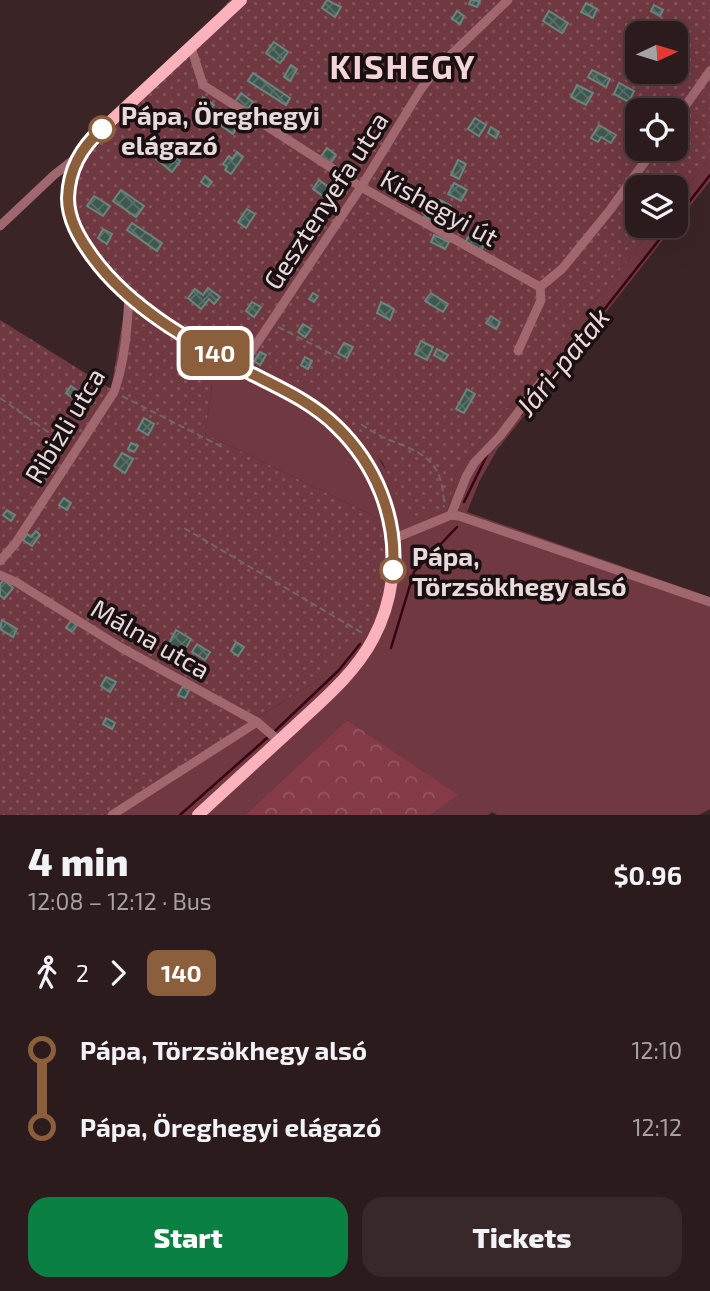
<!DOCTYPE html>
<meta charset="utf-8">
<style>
body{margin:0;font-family:"Exo 2",sans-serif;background:#382829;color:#f1f3f6;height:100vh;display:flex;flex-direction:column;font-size:26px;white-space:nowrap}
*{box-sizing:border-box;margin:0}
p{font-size:23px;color:#a6a1a3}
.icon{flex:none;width:38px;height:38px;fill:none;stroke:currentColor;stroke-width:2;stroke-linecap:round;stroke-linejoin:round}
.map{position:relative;height:815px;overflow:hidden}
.details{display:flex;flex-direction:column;background:#2c1b1c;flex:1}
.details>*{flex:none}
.badge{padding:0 14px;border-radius:10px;font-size:24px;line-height:46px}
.needle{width:46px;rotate:86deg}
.fabs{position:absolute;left:625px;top:21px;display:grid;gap:14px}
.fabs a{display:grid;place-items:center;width:63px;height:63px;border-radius:14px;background:#2c1b1c;box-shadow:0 7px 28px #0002,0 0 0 2px #48393b;font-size:35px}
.map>.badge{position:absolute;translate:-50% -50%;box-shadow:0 0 0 4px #fff}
.legs{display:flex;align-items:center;gap:10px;height:77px;padding:0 28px;font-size:23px}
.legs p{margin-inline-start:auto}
.overview{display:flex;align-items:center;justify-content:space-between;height:119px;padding:0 28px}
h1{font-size:38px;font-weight:800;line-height:52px}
.button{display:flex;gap:14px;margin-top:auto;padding:14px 28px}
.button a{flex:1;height:80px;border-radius:21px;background:#0b8043;color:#fff;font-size:28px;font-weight:800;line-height:80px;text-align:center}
.button a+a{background:#382829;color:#f1f3f6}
ul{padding:0 28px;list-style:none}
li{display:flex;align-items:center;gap:24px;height:77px;font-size:26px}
li i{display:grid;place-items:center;width:10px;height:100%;margin:0 9px;background:currentColor}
li i::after{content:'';width:18px;height:18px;margin:-9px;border:5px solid;border-radius:50%;background:#2c1b1c}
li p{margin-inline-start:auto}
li:first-child i{background:linear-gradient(#0000 50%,currentColor 0)}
li:last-child i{background:linear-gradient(currentColor 50%,#0000 0)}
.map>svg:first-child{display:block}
</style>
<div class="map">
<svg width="710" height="815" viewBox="0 0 710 815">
<defs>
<pattern id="forest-crowns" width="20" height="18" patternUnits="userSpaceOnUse" patternTransform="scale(1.75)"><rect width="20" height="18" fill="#853a48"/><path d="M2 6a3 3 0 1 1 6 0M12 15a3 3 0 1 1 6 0" fill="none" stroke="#965662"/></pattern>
<pattern id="garden-dots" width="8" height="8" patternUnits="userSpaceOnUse" patternTransform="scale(1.75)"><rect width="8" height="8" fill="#703841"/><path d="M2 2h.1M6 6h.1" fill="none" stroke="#84545c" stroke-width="1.8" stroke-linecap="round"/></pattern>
<pattern id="building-cross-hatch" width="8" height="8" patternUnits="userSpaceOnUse" patternTransform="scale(1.75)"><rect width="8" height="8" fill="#3e5850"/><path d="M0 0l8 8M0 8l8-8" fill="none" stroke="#5a6f69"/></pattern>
</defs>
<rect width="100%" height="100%" fill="#3a2426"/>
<g fill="#703841">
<path d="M710 157V181L676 224V200Z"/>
<path d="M655 226H674L497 450 480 480 467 512 710 597V809L699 815H497L492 812 488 815H431L457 795 347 720 245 815H104L319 679 380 519 205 434 218 340C255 359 304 378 335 406 360 428 381 458 395 488L448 509 456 473Z"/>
</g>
<path fill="url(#forest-crowns)" d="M347 720 458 795 431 815H245Z"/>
<path fill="url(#garden-dots)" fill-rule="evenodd" d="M230 0H710V157L676 200V187H637V226H655L456 473 448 509 406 518 383 463 335 406 307 387 218 340 205 434 380 519 385 565 379 601 368 625 319 679 104 815H0V320L111 389 128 289 89 239 77 211 73 193 86 158ZM637 33H676V72H637ZM637 110H676V149H637Z"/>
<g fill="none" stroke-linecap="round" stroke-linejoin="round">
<g stroke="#380311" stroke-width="2.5">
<path d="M676 219 710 175"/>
<path d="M521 415 670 226"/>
<path d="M464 502 487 455"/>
<path d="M391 648 414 572 457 527"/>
<path d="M275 731 339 670 360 644"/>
<path d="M180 815 267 738"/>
</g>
</g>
<g fill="url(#building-cross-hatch)" stroke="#6a857c" stroke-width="2">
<path d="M327 0 341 7 335 17 322 8Z"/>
<path d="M471 0 480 1 477 7 469 4Z"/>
<path d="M586 3 597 9 593 18 581 12Z"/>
<path d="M654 5 663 10 660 16 651 11Z"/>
<path d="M457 11 464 16 460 24 452 19Z"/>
<path d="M549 11 568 23 562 33 543 21Z"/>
<path d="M274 42 288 52 280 63 266 53Z"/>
<path d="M631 50 637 53V66L626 60Z"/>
<path d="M291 65 297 69 290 81 284 77Z"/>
<path d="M592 70 610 79 606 87 588 77Z"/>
<path d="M253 73 290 98 286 105 248 81Z"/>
<path d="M619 83 634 91 629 102 614 94Z"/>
<path d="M577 85 593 93 586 105 571 97Z"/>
<path d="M241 93 253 102 246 111 235 102Z"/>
<path d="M203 97 214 105 207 115 196 107Z"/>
<path d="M653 101 666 108 664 110H648Z"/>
<path d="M228 111 236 116 232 123 237 127 233 134 219 124Z"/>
<path d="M475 118 486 125 479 136 468 129Z"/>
<path d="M599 125 616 135 611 143 601 137 598 142 591 138Z"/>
<path d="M491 127 499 132 496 138 488 133Z"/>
<path d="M164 148 180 161 172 172 156 159Z"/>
<path d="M327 148 336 155 330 164 320 158Z"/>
<path d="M237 152 243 157 231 174 225 170 227 167 223 164 229 156 232 159Z"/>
<path d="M458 160 466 164 459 179 451 175Z"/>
<path d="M205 176 212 182 208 187 201 182Z"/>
<path d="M319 180 329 187 323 196 313 189Z"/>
<path d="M454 183 467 190 461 201 448 194Z"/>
<path d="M121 190 144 206 136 217 113 201Z"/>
<path d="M94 196 110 206 103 216 87 206Z"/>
<path d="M440 200 451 206 446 216 435 210Z"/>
<path d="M321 201 326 205 321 211 316 208Z"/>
<path d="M247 209 255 214 246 228 238 222Z"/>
<path d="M428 209 438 215 435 222 424 217Z"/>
<path d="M132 223 162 243 157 251 127 230Z"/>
<path d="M103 229 112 234 107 244 98 238Z"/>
<path d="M434 235 449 242 445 249 431 242Z"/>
<path d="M468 237 484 245 481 251 465 243Z"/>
<path d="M208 288 220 297 214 304 209 299 201 309 188 298 195 289 203 295Z"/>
<path d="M313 293 318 296 314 302 309 299Z"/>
<path d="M431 293 448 304 443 312 425 301Z"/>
<path d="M252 302 261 307 254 317 246 311Z"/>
<path d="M381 302 394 309 390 320 377 313Z"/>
<path d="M491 316 500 322 496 329 486 323Z"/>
<path d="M303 324 311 329 305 337 298 332Z"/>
<path d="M421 341 433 347 427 360 415 354Z"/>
<path d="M344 343 353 347 347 358 338 353Z"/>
<path d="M437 349 448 355 444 361 434 355Z"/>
<path d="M260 352 266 355 260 365 254 361Z"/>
<path d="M305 357 312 361 308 369 301 365Z"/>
<path d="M71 386 79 392 74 399 66 393Z"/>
<path d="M467 389 475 394 464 413 456 409Z"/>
<path d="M144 418 154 424 148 435 138 429Z"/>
<path d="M131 443 138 446 134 452 128 449Z"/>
<path d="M122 453 133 459 125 473 114 466Z"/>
<path d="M64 498 71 503 67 510 59 505Z"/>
<path d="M7 510 15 515 11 521 3 515Z"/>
<path d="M36 531 40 535 32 546 23 540 27 534 31 537Z"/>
<path d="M4 580 13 588 4 599 0 595V584Z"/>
<path d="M2 620 17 629 13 637 0 629Z"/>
<path d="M71 621 77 625 72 632 66 628Z"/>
<path d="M176 630 191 639 182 655 167 647Z"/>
<path d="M236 642 244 647 238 656 231 651Z"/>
<path d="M197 644 210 652 205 660 192 652Z"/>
<path d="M106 677 116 682 110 692 101 686Z"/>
<path d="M183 686 190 689 185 698 178 695Z"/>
<path d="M106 718 115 723 112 729 103 724Z"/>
</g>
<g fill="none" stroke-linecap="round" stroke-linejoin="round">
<g stroke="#776365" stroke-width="2" stroke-dasharray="7 3.5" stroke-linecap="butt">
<path d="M278 327 343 360"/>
<path d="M122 396 224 448"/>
<path d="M0 398 68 446"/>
<path d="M361 424C400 454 444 441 444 507"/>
<path d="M184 528 364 634"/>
</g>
<g stroke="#a0676f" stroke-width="9">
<path d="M191 47 203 85 361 187 540 287"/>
<path d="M676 119 710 71"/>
<path d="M0 226 54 175 77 157"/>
<path d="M540 287 562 269 610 210 654 149"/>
<path d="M518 351 541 300 540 287"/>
<path d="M241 367 361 187 421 89 438 67 508 0"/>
<path d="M451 515 466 477 474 463 500 436 547 374"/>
<path d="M393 539 451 515 459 516 710 602"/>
<path d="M0 561 15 544 114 392C125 361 127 330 129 297"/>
<path d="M0 575 16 582 120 647 257 722 279 741"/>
<path d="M112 815 257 722"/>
</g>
<path stroke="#fab3bc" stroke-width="12" d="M198 815C231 785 263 755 296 725 324 699 355 673 373 639 413 564 391 472 327 418 306 400 279 388 254 375 190 341 119 304 81 239 58 199 67 167 97 134L241 0"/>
</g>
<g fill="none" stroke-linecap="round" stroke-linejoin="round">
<defs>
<path id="line-1" d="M102 129C81 148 69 169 68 198 68 219 79 238 92 256 131 310 194 343 252 374 282 389 313 403 337 427 375 464 397 516 393 570"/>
</defs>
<use href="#line-1" stroke="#fff" stroke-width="16"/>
<use href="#line-1" stroke="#8b5e3c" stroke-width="10"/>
</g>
<g fill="#fff" stroke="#8b5e3c" stroke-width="3.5">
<circle cx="102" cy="129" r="12"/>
<circle cx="393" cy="570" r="12"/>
</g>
<g text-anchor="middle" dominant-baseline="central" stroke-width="7" stroke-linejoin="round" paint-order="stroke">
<g font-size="26" font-weight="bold" fill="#e8d9da" stroke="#1a1011" text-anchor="start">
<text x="121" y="114">Pápa, Öreghegyi<tspan x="121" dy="30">elágazó</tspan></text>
<text x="412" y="555">Pápa,<tspan x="412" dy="30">Törzsökhegy alsó</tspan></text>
</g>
<g font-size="26" fill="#e8d9da" stroke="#1a1011">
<text transform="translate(325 200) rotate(-57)">Gesztenyefa utca</text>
<text transform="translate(440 207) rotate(29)">Kishegyi út</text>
<text transform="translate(64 425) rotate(-59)">Ribizli utca</text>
<text transform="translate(151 638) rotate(30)">Málna utca</text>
</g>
<g font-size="28" font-style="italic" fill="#f0d8db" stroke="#1a1011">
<text transform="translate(562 361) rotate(-51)">Jári-patak</text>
</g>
<g font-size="33" font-weight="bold" letter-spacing="2" fill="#f3d5d8" stroke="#1a1011">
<text x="403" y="66">KISHEGY</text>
</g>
</g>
</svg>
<div class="fabs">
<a><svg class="needle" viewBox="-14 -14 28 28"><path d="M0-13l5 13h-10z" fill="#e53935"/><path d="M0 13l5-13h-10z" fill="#a6a1a3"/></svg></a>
<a><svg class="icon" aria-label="locate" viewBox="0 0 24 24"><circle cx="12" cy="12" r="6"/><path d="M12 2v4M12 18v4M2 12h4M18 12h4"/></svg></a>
<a><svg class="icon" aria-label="layers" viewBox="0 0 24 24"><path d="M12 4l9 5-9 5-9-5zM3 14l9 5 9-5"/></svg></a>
</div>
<b class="badge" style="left:215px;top:353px;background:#8b5e3c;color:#fff">140</b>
</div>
<section class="details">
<div class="overview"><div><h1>4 min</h1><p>12:08 – 12:12 · Bus</p></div><b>$0.96</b></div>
<div class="legs"><svg class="icon" aria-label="walk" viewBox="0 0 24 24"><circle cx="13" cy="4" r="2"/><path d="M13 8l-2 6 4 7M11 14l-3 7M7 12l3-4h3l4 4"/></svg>2<svg class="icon" aria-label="forward" viewBox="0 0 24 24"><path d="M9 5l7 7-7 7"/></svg><b class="badge" style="background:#8b5e3c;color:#fff">140</b></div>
<ul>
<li><i style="color:#8b5e3c"></i><b>Pápa, Törzsökhegy alsó</b><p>12:10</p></li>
<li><i style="color:#8b5e3c"></i><b>Pápa, Öreghegyi elágazó</b><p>12:12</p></li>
</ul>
<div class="button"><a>Start</a><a>Tickets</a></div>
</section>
